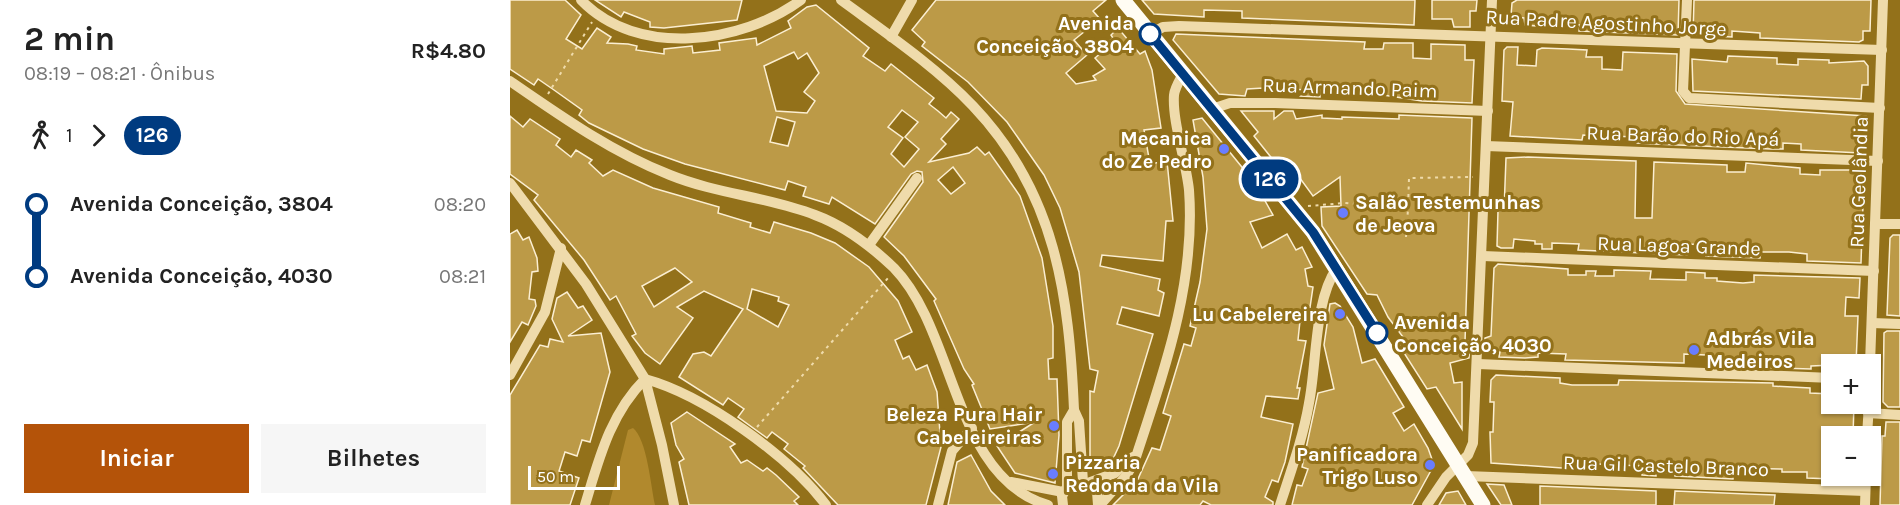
<!DOCTYPE html>
<html lang="pt">
<meta charset="utf-8">
<style>
body{margin:0;font-family:Karla,sans-serif;background:#f6f6f6;color:#222;height:100vh;display:flex;flex-direction:column;font-size:22px;white-space:nowrap}
*{box-sizing:border-box;margin:0}
p{font-size:20px;color:#767676}
.icon{flex:none;width:33px;height:33px;fill:none;stroke:currentColor;stroke-width:2;stroke-linecap:round;stroke-linejoin:round}
.map{position:relative;flex:1;overflow:hidden}
.sheet{display:flex;flex-direction:column;background:#fff;width:510px}
.sheet>*{flex:none}
.badge{padding:0 12px;border-radius:20px;font-size:21px;line-height:39px}
.buttons{position:absolute;left:1311px;top:354px;display:grid;gap:12px}
.buttons a{display:grid;place-items:center;width:60px;height:60px;border-radius:0px;background:#fff;box-shadow:0 2px 4px #0004;font-size:30px}
.scale{position:absolute;left:18px;bottom:15px;width:92px;box-sizing:border-box;padding-left:6px;border:3px solid #fff;border-top:0;font-size:16px;line-height:21px;white-space:nowrap;color:#fff;-webkit-text-stroke:4px #93711a;paint-order:stroke}
.map>.badge{position:absolute;translate:-50% -50%;box-shadow:0 0 0 3px #fff}
.legs{display:flex;align-items:center;gap:9px;height:66px;padding:0 24px;font-size:20px}
.legs p{margin-inline-start:auto}
.head{display:flex;align-items:center;justify-content:space-between;height:102px;padding:0 24px}
h1{font-size:33px;font-weight:700;line-height:45px}
.action{display:flex;gap:12px;margin-top:auto;padding:12px 24px}
.action a{flex:1;height:69px;border-radius:0px;background:#b45309;color:#fff;font-size:24px;font-weight:700;line-height:69px;text-align:center}
.action a+a{background:#f6f6f6;color:#222}
ul{padding:0 24px;list-style:none}
li{display:flex;align-items:center;gap:21px;height:72px;font-size:22px}
li i{display:grid;place-items:center;width:9px;height:100%;margin:0 8px;background:currentColor}
li i::after{content:'';width:15px;height:15px;margin:-8px;border:4px solid;border-radius:50%;background:#fff}
li p{margin-inline-start:auto}
li:first-child i{background:linear-gradient(#0000 50%,currentColor 0)}
li:last-child i{background:linear-gradient(currentColor 50%,#0000 0)}
main{display:flex;flex:1;min-height:0}
.map>svg:first-child{display:block}
</style>
<main>
<section class="sheet">
<div class="head"><div><h1>2 min</h1><p>08:19 – 08:21 · Ônibus</p></div><b>R$4.80</b></div>
<div class="legs"><svg class="icon" aria-label="walk" viewBox="0 0 24 24"><circle cx="13" cy="4" r="2"/><path d="M13 8l-2 6 4 7M11 14l-3 7M7 12l3-4h3l4 4"/></svg>1<svg class="icon" aria-label="forward" viewBox="0 0 24 24"><path d="M9 5l7 7-7 7"/></svg><b class="badge" style="background:#003b80;color:#fff">126</b></div>
<ul>
<li><i style="color:#003b80"></i><b>Avenida Conceição, 3804</b><p>08:20</p></li>
<li><i style="color:#003b80"></i><b>Avenida Conceição, 4030</b><p>08:21</p></li>
</ul>
<div class="action"><a>Iniciar</a><a>Bilhetes</a></div>
</section>
<div class="map">
<svg width="1390" height="505" viewBox="0 0 1390 505">
<rect width="100%" height="100%" fill="#93711a"/>
<path fill="#b1892d" d="M123 428C137 439 141 487 145 505H99L118 430Z"/>
<g fill="#bc9a47" stroke="#fbeed1" stroke-width="1.5" fill-rule="evenodd">
<path d="M0 0H55L71 15 56 39 72 49 87 28 101 37 97 43 118 44 127 46 126 50 154 54V49L182 46 183 53 210 50 209 43 246 38 247 45 281 28 278 21 297 7 306 5 359 48 353 56 375 71 381 64 424 98 419 104 428 111 436 118 441 112 449 119 431 139 436 144 419 162 459 153 467 147 475 155 479 152 510 196 532 258 543 326V358L538 359 539 379H547L549 435 545 483 505 473 487 446 525 422 480 429 462 385 464 384 454 369 424 301 426 299 394 256 374 237 413 182 412 172 407 171 401 174 365 224 322 197 319 204 293 196 296 187 278 181 275 190 175 164 133 149 79 123 69 115 72 110 44 90 28 79 24 85 0 69ZM284 52 288 59 297 53 309 73 294 92 305 101 297 113 266 111 254 66ZM392 110 408 122 395 137 409 149 394 167 381 154 393 138 378 127ZM267 117 285 122 278 146 260 142ZM443 167 455 183 441 194 428 180Z"/>
<path d="M85 0H232L227 20 154 28 140 27V22L114 12 111 17Z"/>
<path d="M426 0H596L583 11 590 19 564 40 577 55 556 73 566 84 586 80 583 76 595 69 585 58 599 46 596 44 603 38 601 35 608 28 630 54 635 51 642 70 651 128 634 130 640 164 657 161 663 221H656L653 261 592 255 590 266 650 279 648 290 654 293 649 316 612 307 607 324 643 334 609 446 602 461 595 468 584 467 580 459V391L584 392 588 371 580 369 569 272 550 208 534 175 497 122 458 82 412 46 415 42 402 30Z"/>
<path d="M632 0H905L904 25 732 18V11L694 10V17L644 14Z"/>
<path d="M922 0H967L966 11H960V27H944L942 19H922Z"/>
<path d="M1007 0H1169L1168 35 1069 31 1070 25 1050 24V28L1015 25 1014 18 1001 16 1002 3Z"/>
<path d="M1184 0H1361L1360 31H1353V40L1349 42 1250 38V33L1222 31V37L1183 35Z"/>
<path d="M666 34 855 42 854 49H873L874 43H903V58L921 59V44L955 45V60H964L962 103 912 101 873 95H828V90H810V97L791 96 799 90 754 88 737 89 735 96 709 94 663 40Z"/>
<path d="M997 47H1008L1007 65 1026 66 1027 50 1032 48 1058 49 1077 50 1076 57H1092V69L1112 70 1113 52 1167 54 1166 91 1175 104 1356 116 1354 150 1351 153 1291 150V144L1273 143V149H1261L1145 144 1127 143V137L1100 136V141H1091V136L1073 135 1072 140 1000 136 1003 102 992 101 994 50Z"/>
<path d="M1218 56 1267 58V64L1288 65V59L1319 60V63L1354 61 1358 66V85H1352L1351 99 1183 91 1182 59 1217 62Z"/>
<path d="M731 111H764V119L774 111H783L786 119 812 115V118L832 119V117L889 119V115L962 118 955 342 960 341 959 358 940 363 944 383 952 382V429L926 387 917 389 889 345 896 341 878 317 867 295 857 294 812 226 811 207 831 206 830 177 803 196 784 170 776 176 744 136 748 132Z"/>
<path d="M0 116 13 127 20 119 50 139 46 145 61 157 66 150 82 160 79 163 93 176 103 170 143 188 209 207 208 213 241 223 240 227 260 233 264 222 301 233 325 243 359 267 388 301 402 332 385 340 393 359 399 356 406 370 417 365 427 392 431 447 416 505H328L293 468 295 466 274 449 278 444 262 432 257 438 228 417 234 409 218 398 213 405 169 377 183 354 194 352 201 356 233 309 194 291 167 307 183 318 150 364 135 353 122 336 126 334 106 296 100 300 74 260 24 200 28 195 0 174ZM165 268 182 282 144 307 132 286ZM242 289 269 297 268 301 279 305 268 327 237 309Z"/>
<path d="M692 118 757 198 754 199 763 215 740 222 752 248 777 234 786 250 792 247 802 267 795 269 798 286 803 287 799 314 794 313 792 322 790 321 788 340 796 341 787 388H790L788 399 756 396 751 417 783 424 775 462 768 482 762 480 755 497 763 502V505H701L693 501 690 505H603L627 481 642 448 650 450 661 416 653 413 674 344 681 346 686 328 680 326 690 282 697 229 693 177 683 120Z"/>
<path d="M1018 157 1126 161 1125 218H1142L1144 162 1217 165V172H1235L1236 163 1290 168V174L1310 175V170H1346V176H1354L1351 263 1297 261V254L1279 252H1251L1250 258 1196 256V245L1178 244 1177 255 1068 250 1069 244 1042 243V249H1032V244H1025V241L1004 239 1003 248H991L987 246 988 211H994L996 158Z"/>
<path d="M7 230 13 240 19 237 27 258 28 271 22 272 19 299 25 300 26 306 18 325 12 322 0 342V234Z"/>
<path d="M1383 235H1390V316L1377 315 1380 238Z"/>
<path d="M988 264 1058 269V275H1076V271H1086L1085 276H1104V270L1141 271 1140 279 1176 280V272L1195 273V278H1207V281L1233 283 1244 282V275L1350 278 1349 298 1336 297 1335 316H1348L1346 364 1301 366V369L1228 367V360L1196 359V355L1174 354V363L1055 360 1056 354 1028 353V357L1015 358 989 357 990 352H974L975 338 981 336 984 268Z"/>
<path d="M57 292 68 308 73 306 82 320 58 336 91 333 100 372 80 442 72 440 67 456 55 452 49 471 69 478 60 505H0V395L30 345 38 347 40 339 53 342 42 319 47 298Z"/>
<path d="M825 303 830 306 843 327 852 363 865 359 894 407 883 413 894 431 904 424 918 448 924 465 902 505H782L787 485 792 486 798 469 792 467 808 393 824 389 814 345 820 304Z"/>
<path d="M1377 331H1390V407H1378L1373 402 1374 333Z"/>
<path d="M986 375 1050 378V383L1062 385H1108L1109 380 1263 383V386L1300 388V393L1322 394V404H1344L1343 436H1322V479L1297 478V472H1272V469L1224 468 1223 479 1165 476V473H1146V476L1132 475V466L1066 463V469L981 463 980 432H983L984 402H980L981 380Z"/>
<path d="M177 412 225 444 220 447 231 463 237 460 253 471 257 468 266 475 289 497 284 501 288 505H179L169 462 174 459 166 445 161 423Z"/>
<path d="M1376 422H1390V505H1370L1372 436H1375Z"/>
<path d="M461 455 481 491 495 505H438L447 462Z"/>
<path d="M977 484 994 485 1002 505H991Z"/>
<path d="M1030 486 1146 491V505H1030Z"/>
<path d="M948 491 956 505H929L936 493Z"/>
<path d="M1165 491 1238 494 1265 495 1264 505H1164Z"/>
</g>
<g fill="none" stroke-linecap="round" stroke-linejoin="round">
<g stroke="#efdbab" stroke-width="2" stroke-dasharray="3 4.5" stroke-linecap="butt">
<path d="M38 94 82 22"/>
<path d="M798 206 835 203 898 209 899 178 963 177"/>
<path d="M896 237 898 209"/>
<path d="M247 427 378 278"/>
</g>
<g stroke="#efdbab" stroke-width="10">
<path d="M71 0C127 58 231 44 291 0"/>
<path d="M331 0C376 33 425 66 463 106 546 193 559 295 564 410L569 421 573 482"/>
<path d="M1177 0 1173 91 1179 98 1370 108"/>
<path d="M640 34 653 27 669 26 1372 50"/>
<path d="M381 37 402 0"/>
<path d="M0 81C52 117 102 152 160 175 207 194 259 197 305 215 335 226 361 246 384 268 446 331 443 478 538 505"/>
<path d="M702 109 720 103H765L978 111"/>
<path d="M976 146 1368 161"/>
<path d="M0 183 76 284 135 379 152 445 164 505"/>
<path d="M1365 224H1390"/>
<path d="M359 245 407 178"/>
<path d="M973 256 1364 271"/>
<path d="M1362 323 1390 324"/>
<path d="M968 364 1322 378"/>
<path d="M1360 364 1373 0"/>
<path d="M0 375 35 312 51 248"/>
<path d="M135 379C194 395 279 456 316 505"/>
<path d="M1358 413 1390 415"/>
<path d="M1357 436 1359 404"/>
<path d="M956 476 1355 491"/>
<path d="M501 482 553 492"/>
<path d="M578 483 605 473 623 457"/>
<path d="M557 487V422L564 410"/>
<path d="M75 505C89 459 100 414 135 379"/>
<path d="M428 505 442 451 462 428"/>
<path d="M553 505 552 496 557 487 573 482 587 492 588 505"/>
<path d="M590 505 616 476 624 463C653 374 686 285 679 190 676 161 662 121 664 95 665 87 670 80 673 74"/>
<path d="M770 505C781 471 793 438 799 403 807 363 804 300 827 268"/>
<path d="M917 505 936 477 958 455 963 443 982 0"/>
<path d="M1355 505 1356 476"/>
</g>
<path stroke="#fffcf3" stroke-width="15" d="M613 0 803 232 973 505"/>
</g>
<g fill="none" stroke-linecap="round" stroke-linejoin="round">
<defs>
<path id="line-1" d="M640 34 803 232 867 333"/>
</defs>
<use href="#line-1" stroke="#fff" stroke-width="14"/>
<use href="#line-1" stroke="#003b80" stroke-width="9"/>
</g>
<g fill="#fff" stroke="#003b80" stroke-width="3">
<circle cx="640" cy="34" r="10"/>
<circle cx="867" cy="333" r="10"/>
</g>
<g fill="#697dff" stroke="#93711a" stroke-width="2">
<circle cx="714" cy="149" r="6"/>
<circle cx="833" cy="213" r="6"/>
<circle cx="830" cy="314" r="6"/>
<circle cx="1184" cy="350" r="6"/>
<circle cx="544" cy="426" r="6"/>
<circle cx="920" cy="465" r="6"/>
<circle cx="543" cy="474" r="6"/>
</g>
<g text-anchor="middle" dominant-baseline="central" stroke-width="6" stroke-linejoin="round" paint-order="stroke">
<g font-size="20" font-weight="bold" fill="#fff" stroke="#93711a" text-anchor="end">
<text x="624" y="23">Avenida<tspan x="624" dy="23">Conceição, 3804</tspan></text>
<text x="884" y="322" text-anchor="start">Avenida<tspan x="884" dy="23">Conceição, 4030</tspan></text>
</g>
<g font-size="20" fill="#fff" stroke="#93711a">
<text transform="translate(1096 23) rotate(3)">Rua Padre Agostinho Jorge</text>
<text transform="translate(840 88) rotate(2)">Rua Armando Paim</text>
<text transform="translate(1173 136) rotate(2)">Rua Barão do Rio Apá</text>
<text transform="translate(1349 182) rotate(-88)">Rua Geolândia</text>
<text transform="translate(1169 246) rotate(2)">Rua Lagoa Grande</text>
<text transform="translate(1156 466) rotate(2)">Rua Gil Castelo Branco</text>
</g>
<g font-size="20" font-weight="bold" fill="#fff" stroke="#93711a" text-anchor="end">
<text x="702" y="138">Mecanica<tspan x="702" dy="23">do Ze Pedro</tspan></text>
<text x="845" y="202" text-anchor="start">Salão Testemunhas<tspan x="845" dy="23">de Jeova</tspan></text>
<text x="818" y="314">Lu Cabelereira</text>
<text x="1196" y="338" text-anchor="start">Adbrás Vila<tspan x="1196" dy="23">Medeiros</tspan></text>
<text x="532" y="414">Beleza Pura Hair<tspan x="532" dy="23">Cabeleireiras</tspan></text>
<text x="908" y="454">Panificadora<tspan x="908" dy="23">Trigo Luso</tspan></text>
<text x="555" y="462" text-anchor="start">Pizzaria<tspan x="555" dy="23">Redonda da Vila</tspan></text>
</g>
</g>
</svg>
<div class="buttons">
<a>+</a>
<a>−</a>
</div>
<div class="scale">50 m</div>
<b class="badge" style="left:760px;top:179px;background:#003b80;color:#fff">126</b>
</div>
</main>
